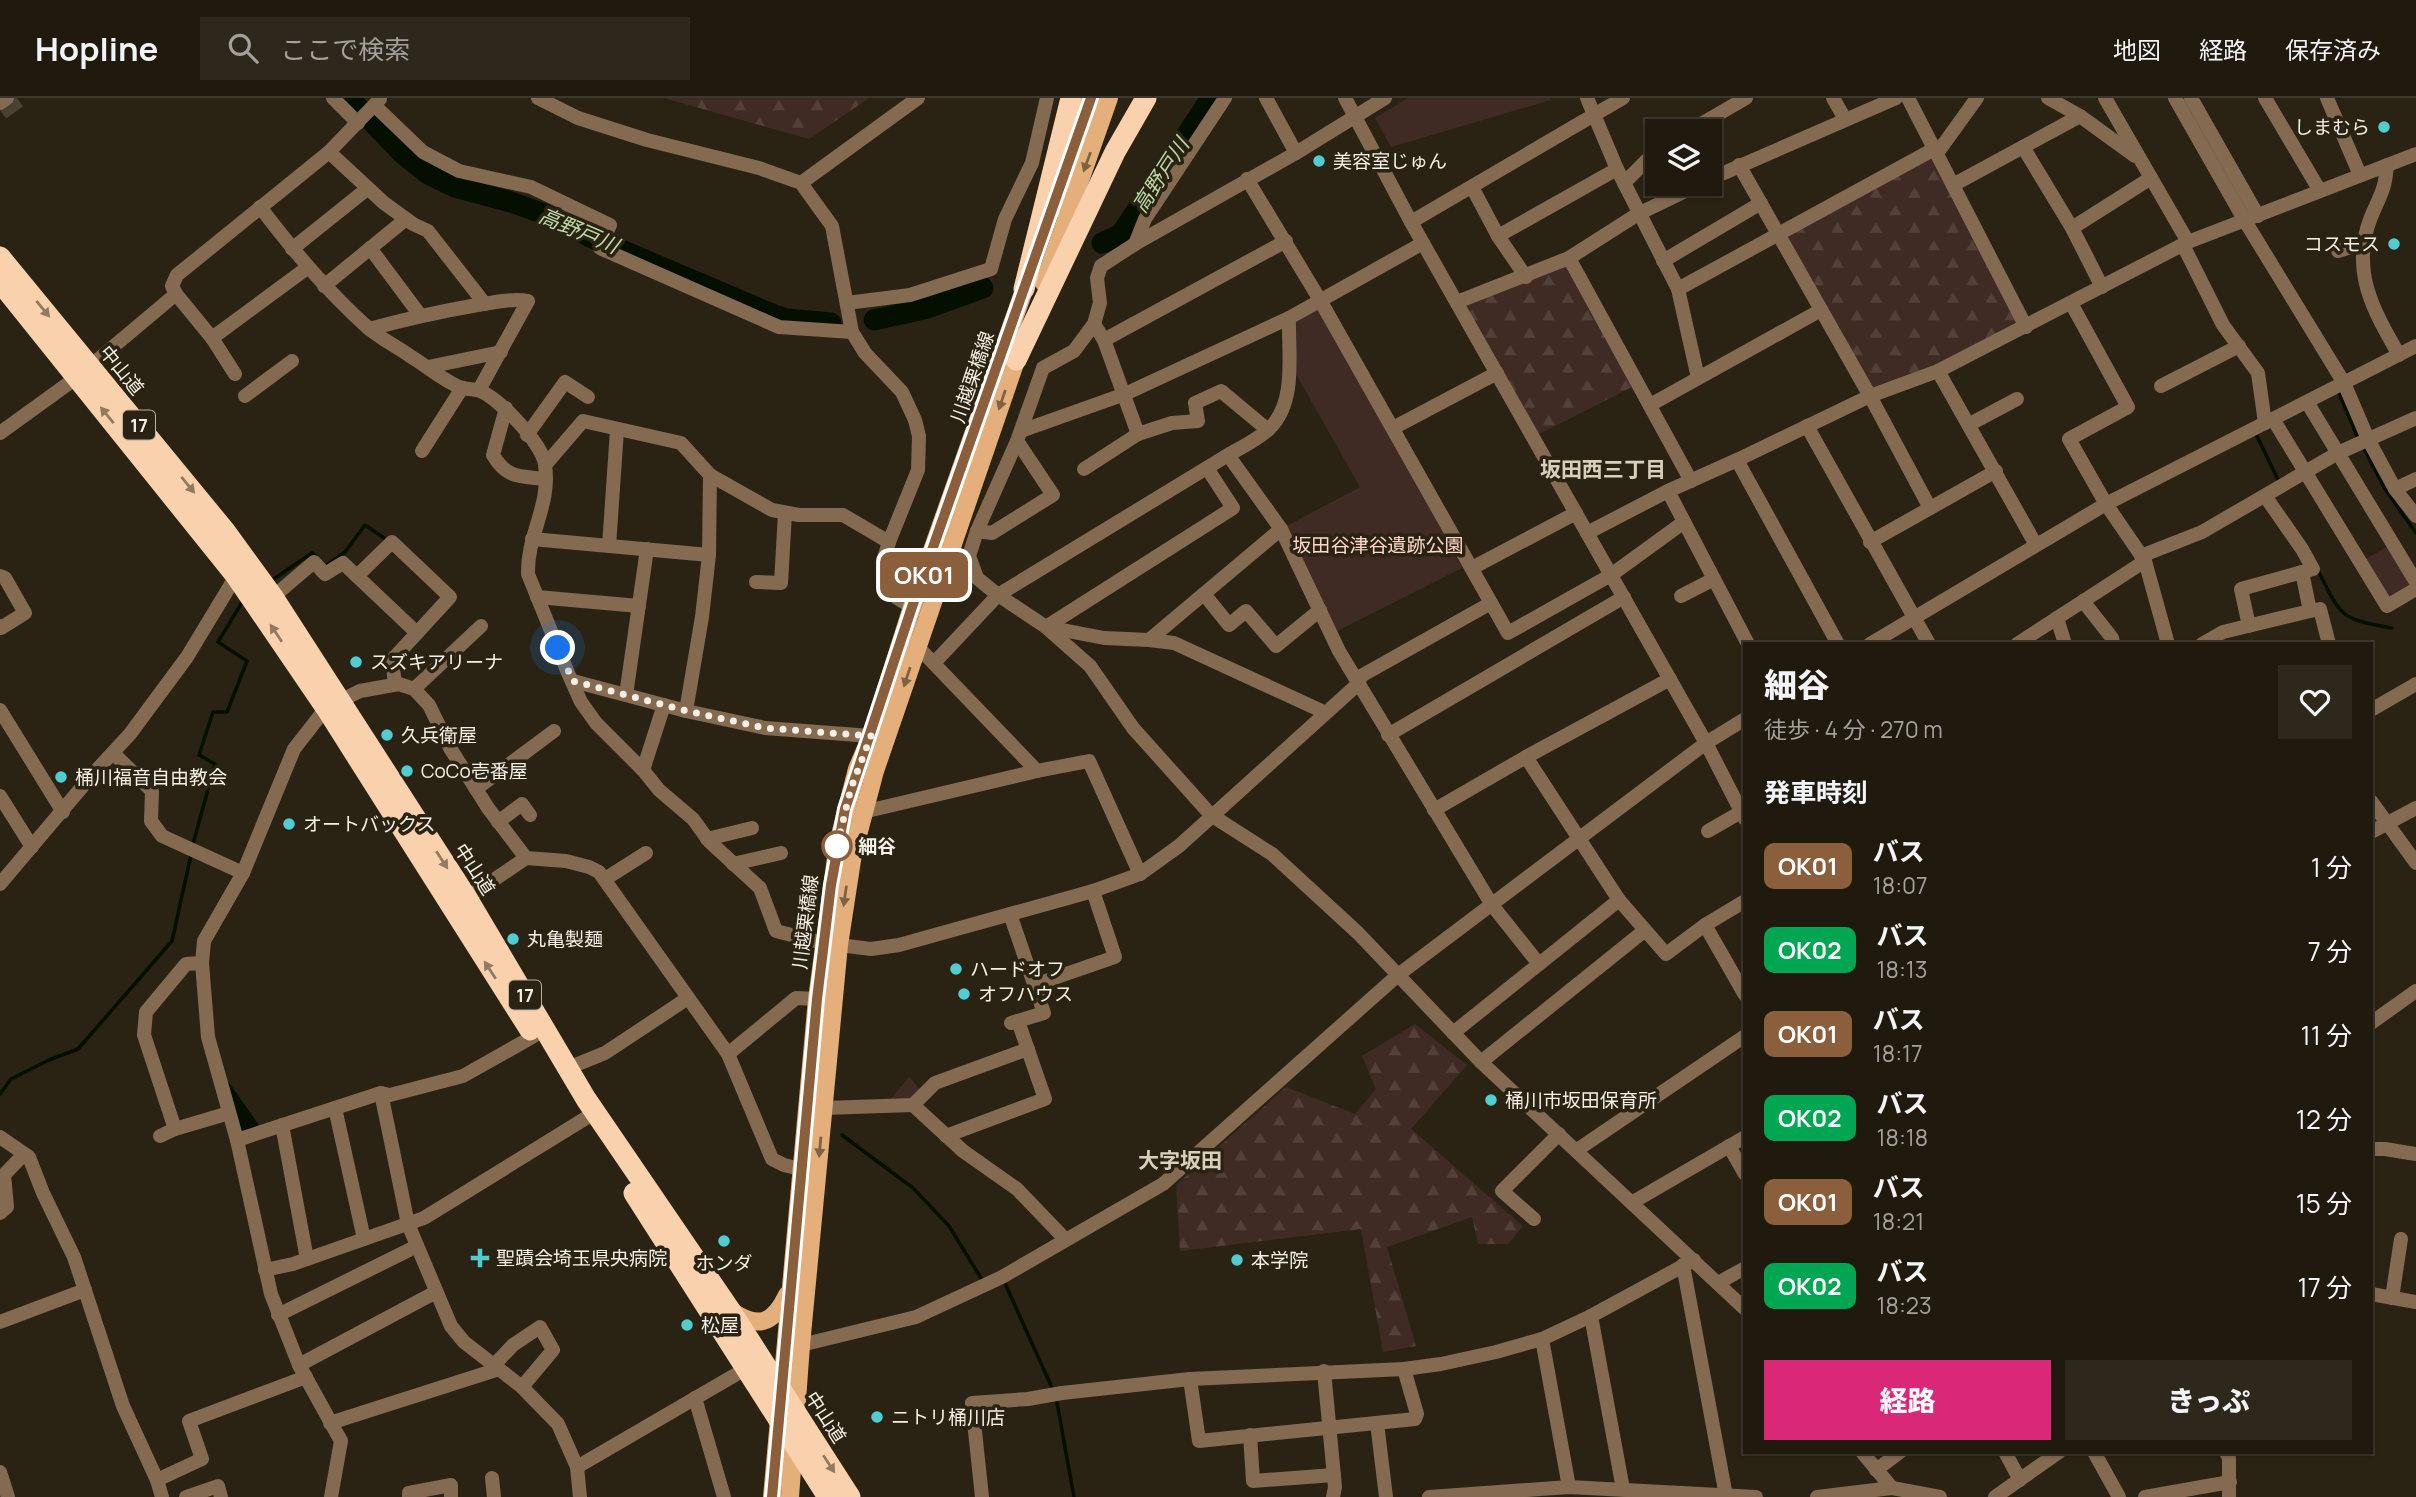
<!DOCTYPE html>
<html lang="ja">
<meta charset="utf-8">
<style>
body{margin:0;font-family:Manrope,"Noto Sans JP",sans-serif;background:#2d271c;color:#f1f3f6;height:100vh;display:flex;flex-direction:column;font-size:26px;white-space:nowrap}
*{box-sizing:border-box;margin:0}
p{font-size:23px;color:#a2a19e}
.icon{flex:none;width:38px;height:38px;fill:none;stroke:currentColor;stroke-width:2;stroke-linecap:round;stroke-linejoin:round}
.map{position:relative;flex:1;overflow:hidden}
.sheet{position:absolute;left:1743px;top:544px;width:630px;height:812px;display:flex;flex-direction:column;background:#201a0e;border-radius:0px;box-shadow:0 2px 5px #0004,0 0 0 2px #3d382e}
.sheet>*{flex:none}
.badge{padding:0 14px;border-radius:10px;font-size:24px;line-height:46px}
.fabs{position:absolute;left:1645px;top:21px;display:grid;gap:14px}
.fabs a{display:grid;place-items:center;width:77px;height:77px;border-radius:0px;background:#201a0e;box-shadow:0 2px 5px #0004,0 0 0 2px #3d382e;font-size:35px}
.you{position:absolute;width:35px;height:35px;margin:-18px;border:5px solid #fff;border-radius:50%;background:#1a73e8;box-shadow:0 0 0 10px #1a73e833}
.map>.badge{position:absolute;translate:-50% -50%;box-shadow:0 0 0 4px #fff}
h2{padding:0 21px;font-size:26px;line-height:63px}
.round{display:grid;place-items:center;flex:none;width:74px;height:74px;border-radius:0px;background:#2d271c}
.headline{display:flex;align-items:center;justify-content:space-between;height:119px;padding:0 21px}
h1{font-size:33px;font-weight:800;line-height:52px}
.button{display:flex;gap:14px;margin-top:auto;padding:14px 21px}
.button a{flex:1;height:80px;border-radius:0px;background:#db2777;color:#fff;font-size:28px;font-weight:800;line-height:80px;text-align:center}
.button a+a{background:#2d271c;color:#f1f3f6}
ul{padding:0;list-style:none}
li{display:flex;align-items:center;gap:21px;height:84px;padding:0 21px}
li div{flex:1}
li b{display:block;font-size:26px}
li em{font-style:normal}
li .badge{min-width:77px;font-weight:700;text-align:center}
header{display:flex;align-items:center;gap:42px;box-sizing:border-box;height:98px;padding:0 35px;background:#201a0e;border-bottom:2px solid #3d382e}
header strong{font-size:33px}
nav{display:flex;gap:38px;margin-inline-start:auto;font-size:24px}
.search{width:490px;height:63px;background:#2d271c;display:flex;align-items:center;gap:18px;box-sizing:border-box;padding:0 24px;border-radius:0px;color:#a2a19e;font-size:26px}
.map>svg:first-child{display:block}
</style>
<header>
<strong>Hopline</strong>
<div class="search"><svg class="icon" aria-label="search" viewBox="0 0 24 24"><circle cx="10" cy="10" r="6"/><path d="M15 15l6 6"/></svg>ここで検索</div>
<nav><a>地図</a><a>経路</a><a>保存済み</a></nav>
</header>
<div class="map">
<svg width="2416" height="1399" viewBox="0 0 2416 1399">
<defs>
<pattern id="forest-firs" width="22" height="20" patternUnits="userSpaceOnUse" patternTransform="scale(1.75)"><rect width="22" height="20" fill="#3f2b24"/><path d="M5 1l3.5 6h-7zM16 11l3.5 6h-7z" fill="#524039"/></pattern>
</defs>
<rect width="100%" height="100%" fill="#2a2313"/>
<g fill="url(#forest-firs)">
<path d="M664 0H869L809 41Z"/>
<path d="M1936 50 2026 229 1870 298 1778 136Z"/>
<path d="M1569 160 1638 286 1533 339 1457 204Z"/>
<path d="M1415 926 1467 967 1411 1031 1523 1128 1508 1146H1478L1472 1119 1387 1149 1416 1248 1383 1254 1361 1131 1180 1153 1176 1087 1286 989 1355 1016 1376 991 1362 958Z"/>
</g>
<g fill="#3f2b24">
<path d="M1408 0H1550L1551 2 1391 49 1375 20Z"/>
<path d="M1320 202 1462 470 1331 536 1281 431 1360 389 1288 262 1289 220Z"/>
<path d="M2389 448 2410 488 2394 500 2387 499 2365 461Z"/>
<path d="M909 979 924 996 885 1008Z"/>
</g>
<path fill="#040f00" d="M228 983 261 1030 241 1035Z"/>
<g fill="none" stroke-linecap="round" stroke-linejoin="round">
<g stroke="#040f00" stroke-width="3.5">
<path d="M2341 293 2339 295 2358 340"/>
<path d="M2255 334 2279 384"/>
<path d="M2362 347 2385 391 2416 435"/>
<path d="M327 467 345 454 365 427 384 440"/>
<path d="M2318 472C2341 519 2340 521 2392 530"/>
<path d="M271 483 312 455 316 458"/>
<path d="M193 746 215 666 199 657 213 614H227L247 563 218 544 244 501"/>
<path d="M0 996 11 981 49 962 78 951 172 843 191 757"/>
<path d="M842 1037 913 1090 949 1128 984 1185"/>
<path d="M1003 1181 1053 1292"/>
<path d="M1056 1299 1074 1399"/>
</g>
<g stroke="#040f00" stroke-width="21">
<path d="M349 0 403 56 428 76 455 89 511 104 544 116 593 140 774 217 787 221 831 225"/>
<path d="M1102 145 1121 136 1211 0"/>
<path d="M874 222 928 210 983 190"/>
</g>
<path stroke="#484232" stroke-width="21" stroke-dasharray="21 10" stroke-linecap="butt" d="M0 12 17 0"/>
<g stroke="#846a51" stroke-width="14">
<path d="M333 0 358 25"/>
<path d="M538 0 578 20 647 42 759 70 801 85 832 128 852 234 865 255 902 294 915 322 919 338 918 372 889 444 885 457 884 468 889 490 897 500 912 509 928 514"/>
<path d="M1266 0 1296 55"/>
<path d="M1345 0 1411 124 1706 645 1745 721"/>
<path d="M1385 0 1296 55 1135 146 1101 168 1097 180 1100 205 1094 226 1074 253 1043 270 1017 343 977 433 969 458 977 480 998 497 1046 529 1090 568 1133 630 1211 717 1272 756 1358 835 1481 964 1745 1211"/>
<path d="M1587 0 1617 71 1678 191 1698 280"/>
<path d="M1833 0 1845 21"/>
<path d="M1908 0 2026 229"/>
<path d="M2048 0 2080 18 2135 58"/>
<path d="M2105 0 2188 144"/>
<path d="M2175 0 2245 123 2344 285 2368 341 2395 391 2416 418"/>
<path d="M2191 0 2258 118"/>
<path d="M2265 0 2320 93"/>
<path d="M2327 0 2360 77"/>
<path d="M0 5 7 0"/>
<path d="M375 8 423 54 459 73 531 89 610 127 600 150 779 229 852 234"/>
<path d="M1689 33 1746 0"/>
<path d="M2023 49 2072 130 2102 189"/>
<path d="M329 54 384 105 413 126 428 133 485 206"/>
<path d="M1938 54 1977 0"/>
<path d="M1739 67 1870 298 1930 410"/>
<path d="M2387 67C2385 93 2380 97 2371 119 2350 172 2373 212 2399 257"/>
<path d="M1247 81 1320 202 1508 535 1611 477 1684 424"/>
<path d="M1710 81 1896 0"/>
<path d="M801 85 918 0"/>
<path d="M1624 85 1657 52"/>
<path d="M1953 87 2080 18"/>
<path d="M1472 89 1498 138 1526 179"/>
<path d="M260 109C293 152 326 192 366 228 379 240 396 248 410 258 425 267 439 279 455 287 462 292 472 290 480 293 500 301 543 346 545 367 551 408 527 436 528 476L568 575 581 604 596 625 643 672 659 692 693 721 709 743 760 790 776 833 823 845 871 851 899 847 1093 793 1140 776 1179 748 1358 586 1361 578 1491 505"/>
<path d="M1411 124 1623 0"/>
<path d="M2072 130 2151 80"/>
<path d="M1498 138 1617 71"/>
<path d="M1135 146 1145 121 1225 0"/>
<path d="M2183 147 2223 227 2258 275 2265 325"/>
<path d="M370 150 420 217"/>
<path d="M292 151 367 91"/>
<path d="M2338 153 2364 145"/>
<path d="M1569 160 1691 383"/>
<path d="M1663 163 1761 105"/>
<path d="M324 188 406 121"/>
<path d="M1678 191 1936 50"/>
<path d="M176 196 212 240 235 276"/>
<path d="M1457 204 1569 160 1638 116 1700 86"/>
<path d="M847 205 910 197 991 171 1005 121 1032 65 1047 0"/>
<path d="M2071 205 2128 309 2069 341 2106 406 2145 463 2168 546"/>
<path d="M1289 220C1288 255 1297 303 1270 330 1259 341 1242 349 1228 357L1281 431 1339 553 1492 807 1539 866"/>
<path d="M1094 226 1104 242 1138 336 1172 325 1198 323 1195 305 1221 293 1268 332"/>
<path d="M369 231C403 222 437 214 472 208 490 205 510 200 528 203L479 292"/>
<path d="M212 240 307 170"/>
<path d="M1104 242 1286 143"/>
<path d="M428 269 501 254"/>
<path d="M1938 273 2036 447"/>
<path d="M2161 288 2239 248"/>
<path d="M245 298 292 263"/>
<path d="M2307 304 2416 484"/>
<path d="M1650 307 1821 212"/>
<path d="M506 310 493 357C507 381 520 378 545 381"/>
<path d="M2273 321 2387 508 2416 491"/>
<path d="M1970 326 2017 301"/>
<path d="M1807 328 1929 546"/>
<path d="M1393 330 1497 275"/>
<path d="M1021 333 1125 296 1289 220 1423 145"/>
<path d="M0 335 76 280 176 196 172 188 177 177 329 54 380 1"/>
<path d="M527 337 565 284 588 299"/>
<path d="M422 353 462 290"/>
<path d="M1737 362 1838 546"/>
<path d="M546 366 583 323 681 345 710 377 709 457 702 519 686 613"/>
<path d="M1084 371 1138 336"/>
<path d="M710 377 772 412 799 417H843L889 444"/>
<path d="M2395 391 2416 381"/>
<path d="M1668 393 1748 546"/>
<path d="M2265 398 2302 451 2313 471 2302 474"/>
<path d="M977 433 992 435 1053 397 1017 343"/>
<path d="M1587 435 1668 393 1737 362 1870 298 1938 273 2188 144 2416 56"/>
<path d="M532 441 709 457"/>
<path d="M1870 444 1996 373"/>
<path d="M609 448 617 332"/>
<path d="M2141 458 2202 434 2338 355 2416 320"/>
<path d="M1472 470 1576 415"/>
<path d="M0 478 5 480 25 515 1 530 0 528"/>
<path d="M357 478 392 444 450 499 417 535"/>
<path d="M756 484 781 485 785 415"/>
<path d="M1204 496 1229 527 1246 513 1276 548 1320 512"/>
<path d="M1681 498 1714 481"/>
<path d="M273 499 314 464 325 476 343 465 417 535 392 562 395 586"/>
<path d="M537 499 639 508"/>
<path d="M2083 503 2112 540 2113 546"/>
<path d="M2310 513 2320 511 2329 546"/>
<path d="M2057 520 2065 546"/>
<path d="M1046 529 1233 410 1207 370"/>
<path d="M1047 529 1104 540 1149 542 1281 431"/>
<path d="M1149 542 1174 545 1324 614"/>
<path d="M1870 546 2106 406 2416 248"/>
<path d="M2017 546 2145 463"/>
<path d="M2202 546 2223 534 2310 513 2302 474 2241 491 2249 528"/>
<path d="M917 548 1037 673 1089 663 1140 776"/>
<path d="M934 565 998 497 1228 357"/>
<path d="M573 583 686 613 765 630 871 638"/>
<path d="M414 591 481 528"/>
<path d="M626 597 647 451"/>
<path d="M0 612 63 714"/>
<path d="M2371 612 2416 586"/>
<path d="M1388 637 1624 499"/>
<path d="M113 655 152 693 151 723 162 738 243 775"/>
<path d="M1526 659 1670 581"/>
<path d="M643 672 664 607"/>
<path d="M476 691 554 633"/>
<path d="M0 698 32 749"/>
<path d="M2371 703 2416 765"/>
<path d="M1434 712 1526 659 1619 802 1666 856 1705 827 1745 803"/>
<path d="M863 714 1037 673"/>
<path d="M498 724 522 706 530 717"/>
<path d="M1708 733 1741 714"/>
<path d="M2371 734 2416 710"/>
<path d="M707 741 752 730"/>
<path d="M733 766 781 755"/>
<path d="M605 781 646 755"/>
<path d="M0 786 93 676 130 636 187 559 236 478"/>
<path d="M461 804 526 760 566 763 589 769 599 774 728 956 772 1061 784 1067 800 1071"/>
<path d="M1010 816 1044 915 1011 925"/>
<path d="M1705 827 1745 897"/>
<path d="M1034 887 1115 859 1093 793"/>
<path d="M2371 925 2416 893"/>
<path d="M1453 935 1619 802"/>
<path d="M728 956 796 900 817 901"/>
<path d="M1481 964 1644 833"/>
<path d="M568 970 605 955 688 900"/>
<path d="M381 995 408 1126 451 1228 464 1244 522 1289 558 1326 577 1369 580 1399"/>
<path d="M913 1007 963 1053 1017 1091 1065 1141"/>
<path d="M335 1010 364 1141"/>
<path d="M824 1010 913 1007 935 985 1028 951"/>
<path d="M282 1027 307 1161"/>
<path d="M175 1031 144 937 146 914 186 866 202 865"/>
<path d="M160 1038 175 1031 229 1015"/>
<path d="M946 1038 1045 1001 1018 923"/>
<path d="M0 1039 29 1059 43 1095 74 1159 123 1308 157 1382 162 1399"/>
<path d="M237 1042 381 995 390 997 463 978 534 938"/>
<path d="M1729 1048 1745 1076"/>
<path d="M2371 1051H2385L2416 1056"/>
<path d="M1577 1052 1745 938"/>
<path d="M1633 1104 1745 1039"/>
<path d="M0 1115 7 1109 4 1077 24 1056"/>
<path d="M1534 1121 1502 1093 1559 1036"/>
<path d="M1683 1167 1726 1398"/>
<path d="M265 1172 293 1166 424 1120 586 1020"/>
<path d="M1718 1185 1745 1170"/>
<path d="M2371 1196 2416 1204"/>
<path d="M2392 1200 2401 1141"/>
<path d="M278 1217 417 1148"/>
<path d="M1591 1218 1623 1391"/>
<path d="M0 1224 85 1192"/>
<path d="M1542 1241 1569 1389"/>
<path d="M801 1247 916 1219 1002 1179 1163 1086 1398 877 1706 645 1745 621"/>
<path d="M299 1267 436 1194"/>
<path d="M494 1267 513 1247 540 1229 553 1252 522 1289"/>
<path d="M1324 1273 1335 1389 1333 1399"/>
<path d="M1190 1281 1199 1343 1415 1321 1417 1316 1404 1271"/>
<path d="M695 1300 724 1399"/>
<path d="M330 1325 499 1271"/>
<path d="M1377 1325 1386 1399"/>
<path d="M1250 1337 1253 1383 1334 1377"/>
<path d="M1862 1354 1892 1390"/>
<path d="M2005 1354 2020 1382"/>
<path d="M2094 1354 2119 1399"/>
<path d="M2226 1354 2229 1360V1399"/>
<path d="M577 1369 747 1270"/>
<path d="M1876 1372 1900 1354"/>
<path d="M0 1374 8 1399"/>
<path d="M492 1380 494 1399"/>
<path d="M157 1382 202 1361 189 1323 306 1279"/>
<path d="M186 1399 218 1388 221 1399"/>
<path d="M331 1399 341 1343 299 1267 271 1196 237 1042 208 939 202 865 204 843 243 775 294 651 326 610 360 593 399 586 414 591 429 607 450 650 488 710 526 760"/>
<path d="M409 1399V1395L451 1387V1399"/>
<path d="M982 1399 972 1305 1028 1301 1062 1295 1190 1281 1404 1271 1441 1266 1496 1254 1542 1241 1591 1218 1694 1162"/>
<path d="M1429 1399 1569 1389 1756 1399"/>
<path d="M1817 1399 1892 1390 1940 1399"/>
<path d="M1995 1399 2059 1354"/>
<path d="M2145 1399 2230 1384"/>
</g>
<g stroke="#e5af7b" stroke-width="18">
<path d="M1052 112 1091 0"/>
<path d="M1044 185 1109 0"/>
<path d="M730 1212C757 1231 773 1227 787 1197"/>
<path d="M772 1399 817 901 838 745 857 671 871 638 912 509 1028 181"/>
<path d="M790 1399 801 1247 839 847 853 756 875 673 1020 251"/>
</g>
<g stroke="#f9d1ad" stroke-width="21">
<path d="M0 159 225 433 273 499 467 800 586 1001 730 1212 850 1399"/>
<path d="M0 184 236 478 326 610 530 932"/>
<path d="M1024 191 1071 0"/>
<path d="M1016 262 1115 54 1146 0"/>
<path d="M634 1095 828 1399"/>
</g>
</g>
<defs><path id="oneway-solid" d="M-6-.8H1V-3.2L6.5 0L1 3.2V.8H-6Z" transform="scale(1.75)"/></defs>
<g fill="#7e6242">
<use href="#oneway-solid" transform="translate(1087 64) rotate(110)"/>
<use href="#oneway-solid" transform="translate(1002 302) rotate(109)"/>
<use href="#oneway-solid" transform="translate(907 579) rotate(108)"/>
<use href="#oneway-solid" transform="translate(845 798) rotate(98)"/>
<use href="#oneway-solid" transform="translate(820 1049) rotate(95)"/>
</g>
<g fill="#927a60">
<use href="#oneway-solid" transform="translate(43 211) rotate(51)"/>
<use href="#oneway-solid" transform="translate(107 317) rotate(-129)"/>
<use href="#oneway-solid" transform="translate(188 387) rotate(51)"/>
<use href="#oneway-solid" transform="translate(276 535) rotate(-124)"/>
<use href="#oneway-solid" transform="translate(442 762) rotate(57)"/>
<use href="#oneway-solid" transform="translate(490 872) rotate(-123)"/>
<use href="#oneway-solid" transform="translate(829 1366) rotate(57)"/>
</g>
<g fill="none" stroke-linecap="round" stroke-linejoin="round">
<defs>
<path id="line" d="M772 1399 817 901 831 787 845 711 912 509 1091 0"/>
</defs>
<use href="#line" stroke="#fff" stroke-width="16"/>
<use href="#line" stroke="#8b5e3c" stroke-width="10"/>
<path stroke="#f4efe4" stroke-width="7" stroke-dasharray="0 12.6" d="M558 550 573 583 687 613 765 630 871 638 851 690 837 748"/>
</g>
<g fill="#51ccd3" stroke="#2a2313" stroke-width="2.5">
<circle cx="2384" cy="29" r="7"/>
<circle cx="1319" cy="63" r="7"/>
<circle cx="2394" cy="146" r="7"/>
<circle cx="356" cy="564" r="7"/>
<circle cx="387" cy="637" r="7"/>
<circle cx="407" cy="673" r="7"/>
<circle cx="61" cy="679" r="7"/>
<circle cx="289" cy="726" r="7"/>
<circle cx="513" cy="841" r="7"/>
<circle cx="956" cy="871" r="7"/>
<circle cx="964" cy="896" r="7"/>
<circle cx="1491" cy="1002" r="7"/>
<circle cx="724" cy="1143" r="7"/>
<path d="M476.5 1149.5h7v7h7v7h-7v7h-7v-7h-7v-7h7z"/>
<circle cx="1237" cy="1162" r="7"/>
<circle cx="687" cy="1227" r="7"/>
<circle cx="877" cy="1319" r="7"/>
</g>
<circle fill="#fff" stroke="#8b5e3c" stroke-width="3.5" cx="837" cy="748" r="14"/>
<g text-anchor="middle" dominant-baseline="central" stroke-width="7" stroke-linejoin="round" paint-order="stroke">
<g fill="#2a2313" stroke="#b7b2a5" stroke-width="2">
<rect x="123" y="312.5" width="32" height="29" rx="5"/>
<rect x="509" y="882.5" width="32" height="29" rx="5"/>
</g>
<g font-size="18" font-weight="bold" fill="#f4efe4">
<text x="139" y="327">17</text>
<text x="525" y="897">17</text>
</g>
<g font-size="19" fill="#f4efe4" stroke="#2a2313" text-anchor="start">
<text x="2370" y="29" text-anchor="end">しまむら</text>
<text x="1333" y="63">美容室じゅん</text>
<text x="2380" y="146" text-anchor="end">コスモス</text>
<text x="370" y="564">スズキアリーナ</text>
<text x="401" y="637">久兵衛屋</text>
<text x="421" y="673">CoCo壱番屋</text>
<text x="75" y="679">桶川福音自由教会</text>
<text x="303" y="726">オートバックス</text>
<text x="527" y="841">丸亀製麺</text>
<text x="970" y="871">ハードオフ</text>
<text x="978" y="896">オフハウス</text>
<text x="1505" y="1002">桶川市坂田保育所</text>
<text x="496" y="1160">聖蹟会埼玉県央病院</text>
<text x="1251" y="1162">本学院</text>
<text x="724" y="1165" text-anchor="middle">ホンダ</text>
<text x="701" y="1227">松屋</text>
<text x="891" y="1319">ニトリ桶川店</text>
</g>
<g font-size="19" fill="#f4efe4" stroke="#2a2313">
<text transform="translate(122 272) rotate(51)">中山道</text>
<text transform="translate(972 279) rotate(-71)">川越栗橋線</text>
<text transform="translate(475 771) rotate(57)">中山道</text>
<text transform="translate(805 824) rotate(-83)">川越栗橋線</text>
<text transform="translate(826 1319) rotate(57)">中山道</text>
</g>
<g font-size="19" fill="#fed7c9" stroke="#2a2313">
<text x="1378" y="447">坂田谷津谷遺跡公園</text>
</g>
<g font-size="19" font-weight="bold" fill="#f4efe4" stroke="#2a2313" text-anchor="start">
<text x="858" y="748">細谷</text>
</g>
<g font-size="21" font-style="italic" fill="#bbd9a4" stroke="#2a2313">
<text transform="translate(1160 77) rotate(-57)">高野戸川</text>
<text transform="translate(579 132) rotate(23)">高野戸川</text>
</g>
<g font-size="21" font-weight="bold" fill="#d9d0bc" stroke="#2a2313">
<text x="1603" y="371">坂田西三丁目</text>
<text x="1180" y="1062">大字坂田</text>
</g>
</g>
</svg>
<div class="fabs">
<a><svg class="icon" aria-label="layers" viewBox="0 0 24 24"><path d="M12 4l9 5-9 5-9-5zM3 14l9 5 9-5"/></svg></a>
</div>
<div class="you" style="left:558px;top:550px"></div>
<b class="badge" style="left:924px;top:477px;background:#8b5e3c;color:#fff">OK01</b>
<section class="sheet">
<div class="headline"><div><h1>細谷</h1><p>徒歩 · 4 分 · 270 m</p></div><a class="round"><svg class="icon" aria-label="heart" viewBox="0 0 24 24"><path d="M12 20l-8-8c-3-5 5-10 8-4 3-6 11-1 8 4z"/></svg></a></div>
<h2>発車時刻</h2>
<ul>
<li><span class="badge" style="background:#8b5e3c;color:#fff">OK01</span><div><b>バス</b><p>18:07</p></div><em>1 分</em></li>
<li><span class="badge" style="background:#00a651;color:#fff">OK02</span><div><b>バス</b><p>18:13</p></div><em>7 分</em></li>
<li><span class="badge" style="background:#8b5e3c;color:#fff">OK01</span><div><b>バス</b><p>18:17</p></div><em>11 分</em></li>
<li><span class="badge" style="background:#00a651;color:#fff">OK02</span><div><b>バス</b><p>18:18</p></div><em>12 分</em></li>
<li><span class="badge" style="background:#8b5e3c;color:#fff">OK01</span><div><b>バス</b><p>18:21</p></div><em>15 分</em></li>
<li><span class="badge" style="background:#00a651;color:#fff">OK02</span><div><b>バス</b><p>18:23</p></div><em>17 分</em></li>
</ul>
<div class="button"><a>経路</a><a>きっぷ</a></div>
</section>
</div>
